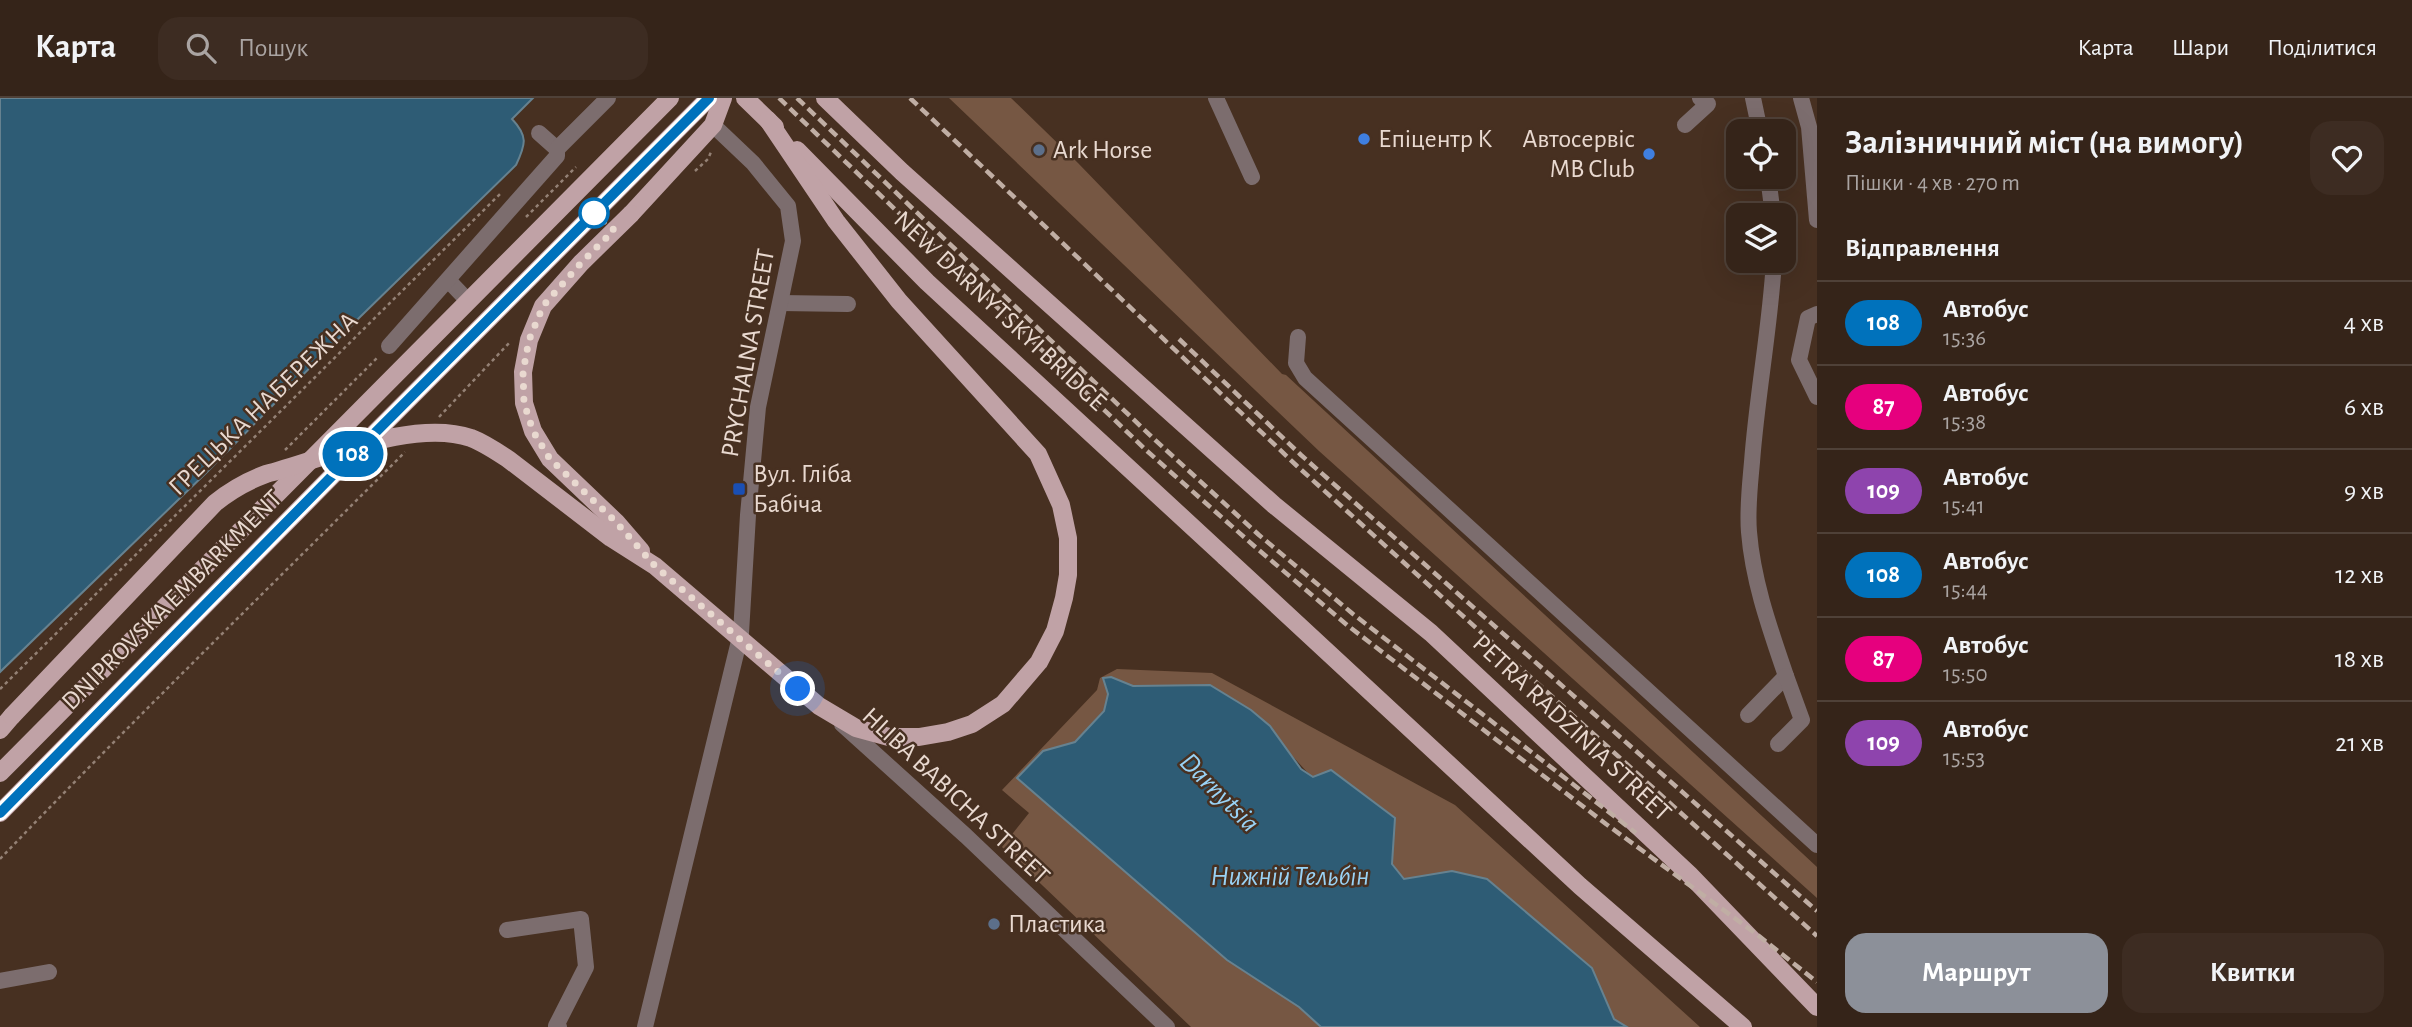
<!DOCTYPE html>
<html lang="uk">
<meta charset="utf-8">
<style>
body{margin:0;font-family:"Alegreya Sans",sans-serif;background:#3d2c22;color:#f1f3f6;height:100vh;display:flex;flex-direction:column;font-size:26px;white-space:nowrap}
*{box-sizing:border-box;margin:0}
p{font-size:23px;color:#aaa4a2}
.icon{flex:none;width:38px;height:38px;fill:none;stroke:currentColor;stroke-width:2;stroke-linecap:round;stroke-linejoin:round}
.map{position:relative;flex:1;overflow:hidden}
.details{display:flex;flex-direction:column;background:#352419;width:595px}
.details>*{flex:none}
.badge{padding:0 14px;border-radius:23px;font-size:24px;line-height:46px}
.controls{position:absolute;left:1726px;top:21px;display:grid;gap:14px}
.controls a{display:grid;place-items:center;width:70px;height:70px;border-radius:14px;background:#352419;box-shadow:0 7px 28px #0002,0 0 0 2px #4f4138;font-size:35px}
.you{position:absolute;width:35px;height:35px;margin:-18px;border:5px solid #fff;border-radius:50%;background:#1a73e8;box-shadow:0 0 0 10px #1a73e833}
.map>.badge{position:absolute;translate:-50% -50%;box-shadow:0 0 0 4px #fff}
h2{padding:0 28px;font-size:26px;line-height:63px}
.round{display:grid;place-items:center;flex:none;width:74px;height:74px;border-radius:21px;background:#3d2c22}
.headline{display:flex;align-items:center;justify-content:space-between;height:119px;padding:0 28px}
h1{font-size:33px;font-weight:700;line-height:52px}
.action{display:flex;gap:14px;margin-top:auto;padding:14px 28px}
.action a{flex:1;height:80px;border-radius:21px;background:#8c9099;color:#fff;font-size:28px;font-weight:700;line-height:80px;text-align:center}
.action a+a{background:#3d2c22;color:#f1f3f6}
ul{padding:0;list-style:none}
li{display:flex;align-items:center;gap:21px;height:84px;padding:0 28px;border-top:2px solid #4f4138}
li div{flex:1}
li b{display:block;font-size:26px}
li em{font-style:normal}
li .badge{min-width:77px;font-weight:700;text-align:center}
header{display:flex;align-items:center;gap:42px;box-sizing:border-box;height:98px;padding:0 35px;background:#352419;border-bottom:2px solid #4f4138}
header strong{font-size:33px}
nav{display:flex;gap:38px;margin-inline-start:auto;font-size:24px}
.search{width:490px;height:63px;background:#3d2c22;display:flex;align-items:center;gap:18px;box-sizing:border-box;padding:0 24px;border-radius:21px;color:#aaa4a2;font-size:26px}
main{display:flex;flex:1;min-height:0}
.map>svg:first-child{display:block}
</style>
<header>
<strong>Карта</strong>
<div class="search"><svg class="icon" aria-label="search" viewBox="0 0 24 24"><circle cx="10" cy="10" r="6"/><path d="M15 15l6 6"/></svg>Пошук</div>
<nav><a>Карта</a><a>Шари</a><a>Поділитися</a></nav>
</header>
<main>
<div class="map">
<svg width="1817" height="929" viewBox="0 0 1817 929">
<rect width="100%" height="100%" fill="#473021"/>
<g fill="#765743">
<path d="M949 0H1011L1078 65 1282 276 1286 277 1817 769V800L1319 353Z"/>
<path d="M1117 571 1212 575 1455 707 1700 929H1612L1577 898 1568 850 1487 781 1452 773 1404 781 1287 652 1210 587 1133 588 1111 580H1104L1108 596 1104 612 1075 644 1043 653 1227 862 1299 909 1321 929H1191L1002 749 1029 715 1002 692 1097 592 1100 580Z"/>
</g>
<g fill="#2e5c75" stroke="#668290" stroke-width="2">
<path d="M0 0H533L512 21C528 38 526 46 516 67L360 219 207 374 0 574Z"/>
<path d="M1111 579 1133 588 1210 587 1251 612 1270 628 1301 671 1313 679 1331 672 1395 720 1392 766 1404 781 1452 773 1487 781 1592 870 1614 921 1627 929H1321L1299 909 1227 862 1017 680 1043 653 1075 644 1104 613 1108 596 1103 580Z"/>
</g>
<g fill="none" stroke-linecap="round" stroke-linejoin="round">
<g stroke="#948175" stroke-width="2.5" stroke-dasharray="3.5 3.5" stroke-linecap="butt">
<path d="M695 73 708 61 711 54"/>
<path d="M526 119 576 69"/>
<path d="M439 319 511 243"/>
<path d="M285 352 379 258"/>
<path d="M0 591 500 96"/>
<path d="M0 761C132 623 269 490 405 354"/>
</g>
<g stroke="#7c6d6e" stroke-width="16">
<path d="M1216 0 1252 79"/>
<path d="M1753 0 1760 33"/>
<path d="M1801 0 1809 29 1817 122"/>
<path d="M1685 27 1708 6 1700 0"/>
<path d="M539 35 557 51"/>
<path d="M1768 79 1773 117"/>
<path d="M448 182 468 203"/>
<path d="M781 205 848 206"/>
<path d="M1817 216 1808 220 1799 262 1817 299"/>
<path d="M1298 239 1296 265 1305 280 1817 747"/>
<path d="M389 248 557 58V51L608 0"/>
<path d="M1748 617 1786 578C1770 531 1753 484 1749 434 1747 411 1750 387 1752 364 1757 297 1770 230 1774 163"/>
<path d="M842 626 966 738 1167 929"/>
<path d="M1778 646 1802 622 1786 578"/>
<path d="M507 832 581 821 586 869 556 928 559 929"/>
<path d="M0 883 49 874"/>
<path d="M645 929 741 535 748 417 758 309 793 143 788 108 753 65 713 27"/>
</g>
<g stroke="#c0a2a6" stroke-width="18">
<path d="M825 0 902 74 1274 407 1431 535 1689 776 1817 909"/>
<path d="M631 116 713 27 723 0"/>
<path d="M1225 459 1580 788 1743 929"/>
<path d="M0 632 12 618"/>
<path d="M0 675 670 0"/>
<path d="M0 715 332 378 709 0"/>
</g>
<g stroke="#c0aea4" stroke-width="4.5" stroke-dasharray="10 5" stroke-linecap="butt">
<path d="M779 0 1147 353 1253 447 1347 527 1606 726 1759 838 1817 884"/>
<path d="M797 0 1154 341 1259 437 1353 516 1636 735"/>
<path d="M910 0 1297 368 1817 838"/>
<path d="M1179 241 1301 357 1817 813"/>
</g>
<g stroke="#c0a2a6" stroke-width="18">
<path d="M745 0 775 29"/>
<path d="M797 52 927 184 1225 459"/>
<path d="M631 116 581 165 543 208 529 242 523 274 524 305 533 333 550 361 616 424 641 453"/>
<path d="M12 618 215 405C231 392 247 383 266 376 324 361 413 320 471 340 484 345 496 353 508 361L611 440 655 468 819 608 856 630 889 639H919L948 634 972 626 1003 606 1039 564 1055 533 1064 500 1068 477V440L1061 407 1038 356 899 203 836 123 768 22"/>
</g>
</g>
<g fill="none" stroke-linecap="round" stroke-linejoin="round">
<defs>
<path id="line" d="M0 715 332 378 709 0"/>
</defs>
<use href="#line" stroke="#fff" stroke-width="16"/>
<use href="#line" stroke="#0072bc" stroke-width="10"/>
<path stroke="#e9d9d0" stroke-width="7" stroke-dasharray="0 12.6" d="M594 115 614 132 581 165 543 208 529 242 523 274 524 305 533 333 550 361 616 424 655 468 798 591"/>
</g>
<g fill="#3f7fe0" stroke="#473021" stroke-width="2.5">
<circle cx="1364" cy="41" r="7"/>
<circle cx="1649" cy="56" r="7"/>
</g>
<g fill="#5c6f8a" stroke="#473021" stroke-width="2.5">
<circle cx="1039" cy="52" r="7"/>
<circle cx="994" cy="826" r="7"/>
</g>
<circle fill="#fff" stroke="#0072bc" stroke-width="3.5" cx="594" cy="115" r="14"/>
<rect fill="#1a4fb4" stroke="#473021" stroke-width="2.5" x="732" y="384" width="14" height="14" rx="3.5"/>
<g text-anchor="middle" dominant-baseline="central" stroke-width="5" stroke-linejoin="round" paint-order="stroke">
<g font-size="26" fill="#e9d9d0" stroke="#473021" text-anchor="start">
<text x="1378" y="41">Епіцентр К</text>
<text x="1635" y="41" text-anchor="end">Автосервіс<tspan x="1635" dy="30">MB Club</tspan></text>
<text x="1053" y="52">Ark Horse</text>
<text x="753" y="376">Вул. Гліба<tspan x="753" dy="30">Бабіча</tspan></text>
<text x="1008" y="826">Пластика</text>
</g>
<g font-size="26" fill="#e9d9d0" stroke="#473021">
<text transform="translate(1000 213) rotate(43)">NEW DARNYTSKYI BRIDGE</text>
<text transform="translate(748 255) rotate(-80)">PRYCHALNA STREET</text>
<text transform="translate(263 306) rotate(-44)">ГРЕЦЬКА НАБЕРЕЖНА</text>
<text transform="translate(172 502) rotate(-45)">DNIPROVSKA EMBARKMENT</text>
<text transform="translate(1572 630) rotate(43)">PETRA RADZINIA STREET</text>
<text transform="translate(956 698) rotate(43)">HLIBA BABICHA STREET</text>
</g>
<g font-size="28" font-style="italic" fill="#99d2f5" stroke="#473021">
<text transform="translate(1219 695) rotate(45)">Darnytsia</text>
<text x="1290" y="779">Нижній Тельбін</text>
</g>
</g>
</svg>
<div class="controls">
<a><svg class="icon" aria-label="locate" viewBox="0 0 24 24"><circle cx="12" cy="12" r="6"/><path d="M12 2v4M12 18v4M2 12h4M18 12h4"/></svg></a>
<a><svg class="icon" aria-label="layers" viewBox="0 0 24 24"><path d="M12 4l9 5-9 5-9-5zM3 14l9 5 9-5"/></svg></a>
</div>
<div class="you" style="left:798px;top:591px"></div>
<b class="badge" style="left:353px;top:356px;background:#0072bc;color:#fff">108</b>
</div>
<section class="details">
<div class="headline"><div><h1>Залізничний міст (на вимогу)</h1><p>Пішки · 4 хв · 270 m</p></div><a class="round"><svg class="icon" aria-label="heart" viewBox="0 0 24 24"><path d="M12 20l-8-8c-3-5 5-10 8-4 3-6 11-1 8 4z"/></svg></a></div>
<h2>Відправлення</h2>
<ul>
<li><span class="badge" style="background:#0072bc;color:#fff">108</span><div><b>Автобус</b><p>15:36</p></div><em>4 хв</em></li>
<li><span class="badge" style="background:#e6007e;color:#fff">87</span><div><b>Автобус</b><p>15:38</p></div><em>6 хв</em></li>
<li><span class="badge" style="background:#8e44ad;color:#fff">109</span><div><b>Автобус</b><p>15:41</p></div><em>9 хв</em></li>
<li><span class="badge" style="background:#0072bc;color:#fff">108</span><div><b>Автобус</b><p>15:44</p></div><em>12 хв</em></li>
<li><span class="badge" style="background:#e6007e;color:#fff">87</span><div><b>Автобус</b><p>15:50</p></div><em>18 хв</em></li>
<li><span class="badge" style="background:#8e44ad;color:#fff">109</span><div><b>Автобус</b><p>15:53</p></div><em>21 хв</em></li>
</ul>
<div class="action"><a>Маршрут</a><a>Квитки</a></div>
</section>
</main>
